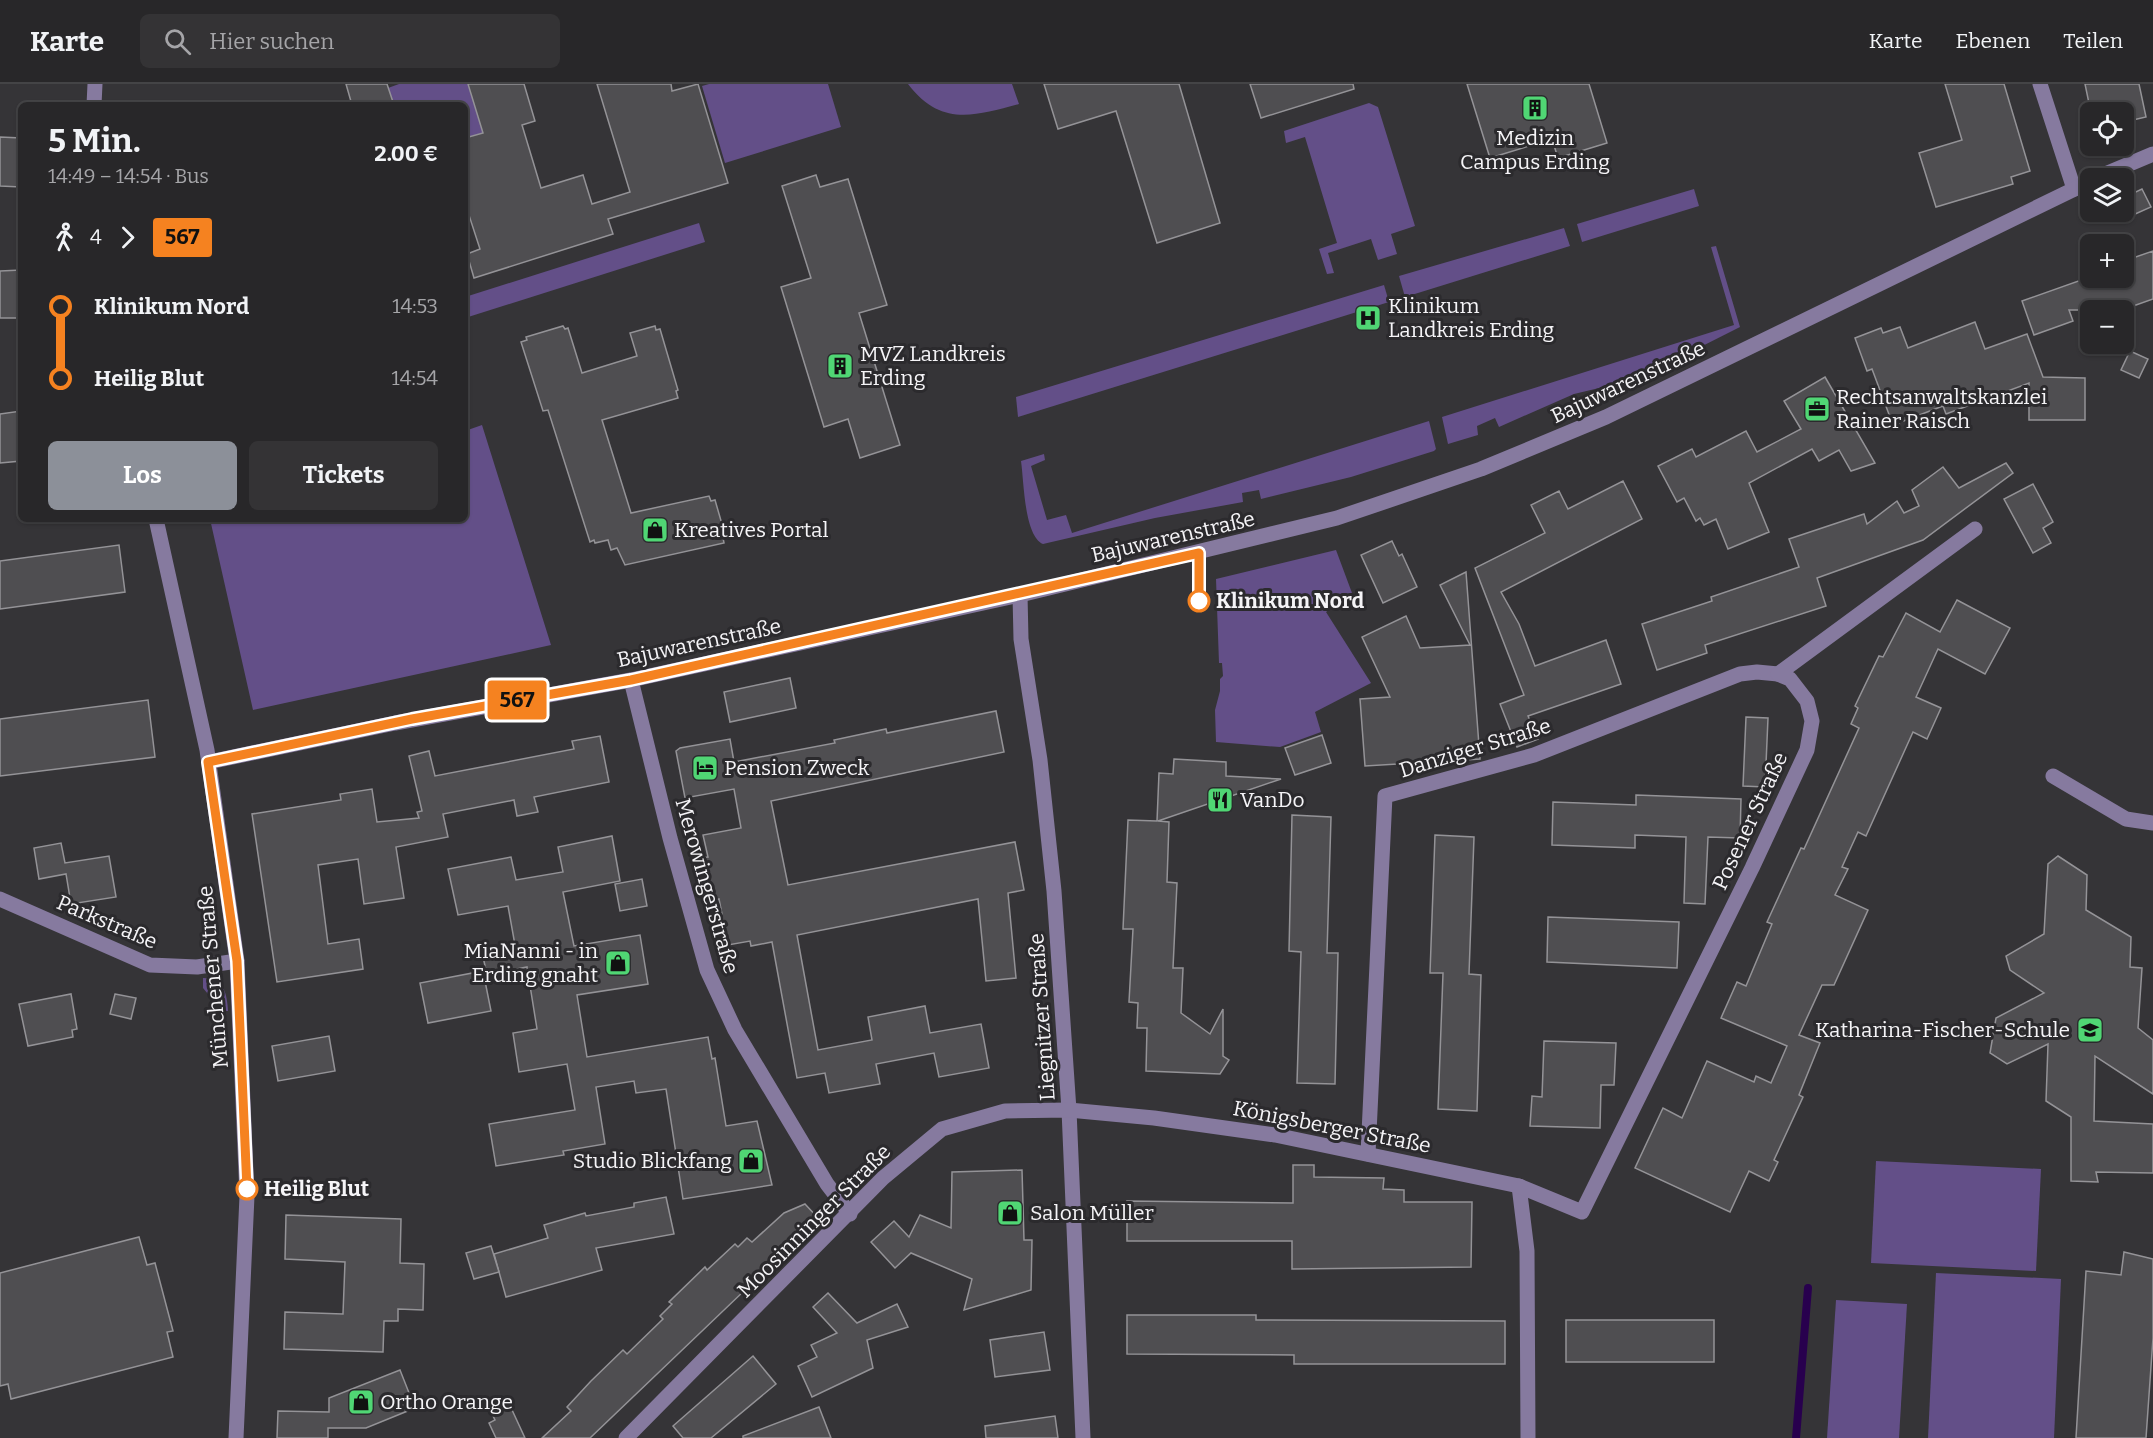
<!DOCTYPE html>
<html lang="de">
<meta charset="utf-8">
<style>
body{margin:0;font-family:Bitter,serif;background:#343335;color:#f1f3f6;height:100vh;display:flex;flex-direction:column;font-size:22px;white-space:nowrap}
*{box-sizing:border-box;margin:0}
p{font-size:20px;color:#a5a5a8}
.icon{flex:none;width:33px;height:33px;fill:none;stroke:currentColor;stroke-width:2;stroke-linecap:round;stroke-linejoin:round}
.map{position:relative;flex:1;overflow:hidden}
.details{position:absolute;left:18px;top:18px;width:450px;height:420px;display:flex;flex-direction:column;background:#282729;border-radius:9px;box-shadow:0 2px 4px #0004,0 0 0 2px #444446}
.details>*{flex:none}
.badge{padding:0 12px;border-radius:4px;font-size:21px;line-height:39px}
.controls{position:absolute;left:2080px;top:18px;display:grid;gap:12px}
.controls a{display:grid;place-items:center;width:54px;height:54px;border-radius:9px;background:#282729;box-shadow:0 2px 4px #0004,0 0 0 2px #444446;font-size:30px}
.map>.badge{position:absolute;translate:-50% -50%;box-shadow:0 0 0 3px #fff}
.legs{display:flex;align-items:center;gap:9px;height:66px;padding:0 30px;font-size:20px}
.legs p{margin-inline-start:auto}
.summary{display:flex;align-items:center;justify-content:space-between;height:102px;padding:0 30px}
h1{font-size:33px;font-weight:700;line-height:45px}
.action{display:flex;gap:12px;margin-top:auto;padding:12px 30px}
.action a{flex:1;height:69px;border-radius:9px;background:#8c9099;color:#fff;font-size:24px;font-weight:700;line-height:69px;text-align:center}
.action a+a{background:#343335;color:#f1f3f6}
ul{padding:0 30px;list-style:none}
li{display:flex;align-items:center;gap:21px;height:72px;font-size:22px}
li i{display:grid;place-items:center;width:9px;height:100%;margin:0 8px;background:currentColor}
li i::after{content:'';width:15px;height:15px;margin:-8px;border:4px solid;border-radius:50%;background:#282729}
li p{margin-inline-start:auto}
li:first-child i{background:linear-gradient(#0000 50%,currentColor 0)}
li:last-child i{background:linear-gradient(currentColor 50%,#0000 0)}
header{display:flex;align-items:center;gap:36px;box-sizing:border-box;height:84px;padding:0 30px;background:#282729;border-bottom:2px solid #444446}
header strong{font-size:28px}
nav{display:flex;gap:33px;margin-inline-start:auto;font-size:21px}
.search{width:420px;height:54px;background:#343335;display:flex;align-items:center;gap:15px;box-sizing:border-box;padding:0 21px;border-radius:9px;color:#a5a5a8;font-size:22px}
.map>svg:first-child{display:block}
</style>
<header>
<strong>Karte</strong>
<div class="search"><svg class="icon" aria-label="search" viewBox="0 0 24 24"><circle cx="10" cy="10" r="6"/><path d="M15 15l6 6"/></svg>Hier suchen</div>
<nav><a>Karte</a><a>Ebenen</a><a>Teilen</a></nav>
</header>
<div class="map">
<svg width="2153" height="1354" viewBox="0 0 2153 1354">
<rect width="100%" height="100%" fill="#353437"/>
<g fill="#634f88">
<path d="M399 0H468L483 49 465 54V21H394L388 4Z"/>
<path d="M709 0H828L841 43 725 79 702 2Z"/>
<path d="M908 0H1012L1019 20C974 32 941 43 908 0Z"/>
<path d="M1369 19 1378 23 1415 142 1391 150 1397 170 1378 176 1371 155 1328 169 1334 189 1327 190 1319 165 1337 159 1305 53 1286 59 1284 47Z"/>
<path d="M1694 105 1699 122 1582 158 1577 140Z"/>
<path d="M699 139 705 158 465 234V213Z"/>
<path d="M1564 144 1570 162 1405 213 1399 192Z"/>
<path d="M1716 162 1740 243 1637 295 1574 310 1499 343 1495 334 1477 342 1478 351 1448 360 1442 333 1734 241 1711 163Z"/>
<path d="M1384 201 1389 218 1018 333 1016 313Z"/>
<path d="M1429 337 1436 365 1434 367 1351 393 1261 415 1259 406 1242 409 1243 418 1155 434 1043 460C1024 452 1024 397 1021 377L1044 370 1045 376 1031 382 1047 436 1066 431 1072 449Z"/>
<path d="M482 341 551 561 253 626 210 435H465V347Z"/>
<path d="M1336 466 1352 509 1326 528 1371 599 1315 628 1321 648 1280 663 1216 658 1215 626 1220 607V595L1223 592 1222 579H1219L1216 495Z"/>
<path d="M203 894C224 894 227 910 228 927H222L203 904Z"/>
<path d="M1876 1077 2041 1085 2036 1187 1871 1179Z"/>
<path d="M1936 1189 2061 1195 2054 1354H1928Z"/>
<path d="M1836 1216 1907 1220 1899 1354H1827Z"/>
</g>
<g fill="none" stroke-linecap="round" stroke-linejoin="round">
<path stroke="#28004e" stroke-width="8" d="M1796 1354 1808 1204"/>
</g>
<g fill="#4f4e51" stroke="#949397" stroke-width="1.5">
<path d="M346 0H387L394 21H352Z"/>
<path d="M468 0H524L535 37 522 41 541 104 583 91 592 120 630 108 597 0H671L672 7 698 0 728 99 608 135 613 150 474 194 467 170 480 165 465 119V54L483 49Z"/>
<path d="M1044 0H1179L1220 139 1157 159 1116 27 1058 45Z"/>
<path d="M1250 0H1353L1354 5 1261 34Z"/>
<path d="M1467 0H1589L1607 59 1558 74 1552 55 1490 74Z"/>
<path d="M1945 0H2004L2030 87 2011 93 2013 100 1936 123 1919 69 1962 56Z"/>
<path d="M2085 0H2139L2146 33 2124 38V28L2091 29Z"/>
<path d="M0 53 21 54V103L0 102Z"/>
<path d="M816 91 820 103 848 95 887 221 859 229 900 361 860 374 848 335 824 343 781 203 811 194 782 102Z"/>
<path d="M2142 105 2151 123 2133 131 2125 113Z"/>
<path d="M2153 167V215L2122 226H2069L2073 237 2034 251 2022 217 2090 193 2091 189V194H2124V177Z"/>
<path d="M21 186V234H0V187Z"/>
<path d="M1975 238 1985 265 2027 250 2043 293 2085 294V336H2029V299L1946 330 1943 322 1893 341 1872 285 1867 287 1855 254 1881 244 1883 249 1900 243 1908 264Z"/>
<path d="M563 242 565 245 568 244 582 289 637 272 630 249 655 242 656 246 660 245 678 306 676 307 678 314 602 336 631 429 709 412 711 417 715 416 726 454H723L724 459 625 481 617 464 611 466 608 456 595 459 594 456 590 458 548 326 543 327 521 258 527 256 526 253Z"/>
<path d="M2130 267 2148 275 2139 294 2121 286Z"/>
<path d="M1825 293 1875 379 1851 387 1839 366 1819 377 1812 365 1749 399 1769 448 1728 465 1716 435 1704 441 1700 434 1696 437 1684 414 1677 418 1658 382 1692 365 1696 373 1746 347 1757 368 1801 345 1784 317Z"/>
<path d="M21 327V377L0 379V330Z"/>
<path d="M2006 379 2013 389 1923 456 1817 494 1826 522 1705 561 1707 569 1657 586 1642 540 1712 517 1711 513 1799 483 1789 455 1864 430 1867 440 1897 417 1904 429 1919 422 1912 406 1943 383 1959 404Z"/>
<path d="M1623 397 1642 435 1501 508 1519 540 1535 582 1606 556 1621 600 1528 632 1538 655 1517 663 1500 620 1524 611 1475 484 1545 449 1531 421 1559 407 1568 425Z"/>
<path d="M2033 400 2053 438 2043 444 2051 459 2033 469 2004 415Z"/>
<path d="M1392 457 1399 472 1402 470 1417 503 1383 519 1361 471Z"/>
<path d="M119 461 125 508 0 525V477Z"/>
<path d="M1466 488 1480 675 1365 682 1360 615 1390 613 1362 553 1406 532 1420 564 1470 561 1440 501Z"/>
<path d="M1957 516 2010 544 1985 590 1938 565 1916 613 1941 624 1927 655 1913 648 1866 752 1858 748 1842 783 1848 785 1835 811 1868 826 1834 901H1822L1799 951 1820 959 1799 1011 1803 1013 1774 1076 1778 1078 1769 1097 1749 1087 1730 1128 1635 1084 1663 1024 1682 1034 1707 977 1754 998 1756 992 1771 999 1787 962 1721 934 1737 898 1746 902 1772 840 1767 838 1801 764 1804 765 1859 644 1851 640 1858 624 1855 622 1879 572 1883 573 1906 529 1940 548Z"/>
<path d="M790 594 796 624 730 638 724 608Z"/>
<path d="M148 616 155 673 0 692V635Z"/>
<path d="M996 627 1004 668 771 717 788 801 1015 758 1024 806 1008 809 1016 894 986 897 978 815 797 851 818 966 872 956 868 933 925 922 930 949 981 940 989 984 939 993 934 969 876 980 880 1000 829 1009 825 989 797 994 772 858 751 862 750 857 728 861 719 815 706 818 698 774 708 773 703 751 741 744 734 705 685 714 676 667 680 664 730 655 734 678 835 659 834 656 886 645 887 649Z"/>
<path d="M1746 633 1768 634 1765 703 1743 702Z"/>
<path d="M1322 651 1331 679 1295 691 1285 664Z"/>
<path d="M600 652 609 698 534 713 538 728 517 732 514 716 443 730 448 753 396 763 404 814 364 820 358 775 318 781 328 860 359 855 363 885 277 898 252 730 341 716 340 710 372 705 377 738 419 734 417 728 422 727 409 672 429 667 435 692 574 665 572 657Z"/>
<path d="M1174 675 1226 678V692L1281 695 1158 737 1169 738 1167 798 1177 799 1173 884H1183L1181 929 1210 950 1223 925V972L1229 976 1220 990 1146 987 1147 944H1137L1138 919 1129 918 1133 845H1123L1128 736 1157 737 1159 689 1173 690Z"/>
<path d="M1636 711 1741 715 1740 754 1708 753 1705 820 1684 819 1686 753 1635 751V764L1552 761 1553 718 1636 721Z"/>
<path d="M1292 731 1331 733 1327 869H1338L1335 1000 1297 999 1301 868 1289 867Z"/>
<path d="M1435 751 1474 753 1469 890 1481 891 1477 1027 1438 1025 1443 889H1430Z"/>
<path d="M612 752 620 797 563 808 574 862 640 851 648 900 577 911 587 973 708 953 712 975 715 974 726 1042 757 1037 772 1101 683 1115 666 1005 636 1009 634 997 596 1003 605 1060 563 1067 564 1071 496 1082 489 1040 575 1026 567 980 519 988 513 949 537 945 527 883 487 891 482 868 515 861 508 822 458 831 448 785 511 773 516 796 563 788 558 763Z"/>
<path d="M61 759 65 779 109 772 116 813 71 820 66 790 39 795 34 764Z"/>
<path d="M2058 772 2087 791 2086 826 2131 853 2130 883 2142 884 2138 944 2153 956V1010L2095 972 2094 1037 2153 1040V1089L2096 1088 2098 1098 2071 1097V1033L2046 1017 2048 960 2007 980 1990 969 1996 934 2044 909 2010 886 2006 872 2044 850 2048 780Z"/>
<path d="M642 795 647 822 620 827 615 800Z"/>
<path d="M1548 833 1679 838 1677 884 1547 878Z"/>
<path d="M483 887 491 927 428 939 420 899Z"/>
<path d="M71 910 77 945 72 946 73 953 28 962 19 920Z"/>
<path d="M115 910 136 914 131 935 110 930Z"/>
<path d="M329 952 335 987 278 997 272 962Z"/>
<path d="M1544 957 1616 959 1614 1001H1601L1600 1044 1530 1042 1532 1012 1542 1013Z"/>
<path d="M1293 1081H1314V1093L1384 1094 1383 1105 1404 1106V1118H1472L1471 1183 1292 1185V1157H1127V1117L1293 1119Z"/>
<path d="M1022 1086 1024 1156H1032L1031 1206 964 1226 972 1195 911 1169 895 1184 871 1158 894 1137 909 1153 920 1131 951 1144 952 1088Z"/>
<path d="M666 1113 674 1150 596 1164 602 1186 506 1213 494 1170 548 1154 544 1141 585 1129 586 1132 634 1123V1119Z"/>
<path d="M805 1120 818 1134 770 1177 743 1203 745 1206 590 1354H542L571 1327 567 1323 591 1297 623 1266 627 1270 663 1235 660 1232 672 1220 669 1218 705 1183 707 1186 735 1160 738 1163 747 1154 752 1158 784 1129Z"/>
<path d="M286 1131 401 1135 400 1179 424 1180 423 1226 398 1225V1237H384L383 1268 284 1265 285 1228 343 1230 345 1178 285 1175Z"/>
<path d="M139 1153 147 1181 155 1179 173 1247 167 1248 173 1273 11 1315 8 1300 0 1302V1189Z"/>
<path d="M491 1162 499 1188 474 1195 466 1169Z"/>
<path d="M2124 1168 2153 1175V1254L2146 1354H2076L2086 1187 2121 1191Z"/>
<path d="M828 1209 857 1239 897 1220 908 1243 867 1256 873 1284 812 1313 798 1282 817 1273 811 1261 837 1249 813 1223Z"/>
<path d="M1127 1231H1256V1236L1505 1237V1280H1294V1271L1127 1270Z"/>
<rect x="1566" y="1236" width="148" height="42"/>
<path d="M1044 1248 1050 1286 995 1293 990 1256Z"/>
<path d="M753 1272 776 1300 711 1354H683L673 1342Z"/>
<path d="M400 1286 415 1324 366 1344H328V1354H277L278 1327 329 1328V1314Z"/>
<path d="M506 1313 525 1354H496L489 1339 495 1336 488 1322Z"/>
<path d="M819 1323 831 1354H743V1352Z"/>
<path d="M1055 1332 1058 1354H986L985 1342Z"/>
</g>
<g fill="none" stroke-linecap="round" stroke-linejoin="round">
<g stroke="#867a9f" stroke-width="15">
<path d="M2040 0 2074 105"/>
<path d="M94 21 95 0"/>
<path d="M2096 94 2153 70"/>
<path d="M156 435 207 666 237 877 247 1112 236 1354"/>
<path d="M1020 511 1021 555 1040 676 1054 807 1069 1026 1083 1354"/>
<path d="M631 596 670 754 707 886 735 946 827 1100 850 1130"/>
<path d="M209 678 395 639 631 596 1020 511 1337 434 1481 385 1606 333 2091 97"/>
<path d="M2053 692 2126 735 2153 739"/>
<path d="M0 815 150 881 197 883 237 877"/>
<path d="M1368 1070 1385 712 1534 671 1740 590 1757 588 1778 590"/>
<path d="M1519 1102 1527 1167 1528 1354"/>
<path d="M626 1354 883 1094 942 1045 1005 1027 1069 1026 1154 1034 1275 1051 1519 1102 1582 1128 1752 784 1807 666 1812 637 1807 617 1790 595 1778 590 1975 445"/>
</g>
</g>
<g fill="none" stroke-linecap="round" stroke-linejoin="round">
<defs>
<path id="line-1" d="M247 1105 237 877 208 678 412 635 631 596 1199 469V517"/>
</defs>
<use href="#line-1" stroke="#fff" stroke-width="14"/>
<use href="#line-1" stroke="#f58220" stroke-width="9"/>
</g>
<defs>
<symbol id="building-square" viewBox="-11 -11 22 22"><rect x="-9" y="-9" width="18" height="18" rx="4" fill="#50d674" stroke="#2b2a2d"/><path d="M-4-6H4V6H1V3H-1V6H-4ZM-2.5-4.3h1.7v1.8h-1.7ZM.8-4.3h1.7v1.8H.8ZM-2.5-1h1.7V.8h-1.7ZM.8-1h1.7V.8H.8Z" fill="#111"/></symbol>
<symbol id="hospital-square" viewBox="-11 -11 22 22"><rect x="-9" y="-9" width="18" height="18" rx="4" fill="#50d674" stroke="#2b2a2d"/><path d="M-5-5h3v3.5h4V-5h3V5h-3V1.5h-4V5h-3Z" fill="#111"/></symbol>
<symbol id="office-square" viewBox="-11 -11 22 22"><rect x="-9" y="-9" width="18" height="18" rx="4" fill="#50d674" stroke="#2b2a2d"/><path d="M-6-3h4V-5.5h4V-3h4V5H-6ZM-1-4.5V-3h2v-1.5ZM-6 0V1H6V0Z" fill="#111"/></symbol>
<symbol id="shop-square" viewBox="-11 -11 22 22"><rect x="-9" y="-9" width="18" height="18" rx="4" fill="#50d674" stroke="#2b2a2d"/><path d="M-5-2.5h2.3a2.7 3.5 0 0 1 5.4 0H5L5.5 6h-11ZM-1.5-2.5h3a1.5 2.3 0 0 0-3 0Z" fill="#111"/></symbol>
<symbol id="hotel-square" viewBox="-11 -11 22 22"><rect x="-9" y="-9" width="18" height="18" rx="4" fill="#50d674" stroke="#2b2a2d"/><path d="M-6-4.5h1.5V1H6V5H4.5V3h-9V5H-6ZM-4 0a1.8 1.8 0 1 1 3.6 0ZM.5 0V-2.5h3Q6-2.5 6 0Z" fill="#111"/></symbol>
<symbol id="restaurant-square" viewBox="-11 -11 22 22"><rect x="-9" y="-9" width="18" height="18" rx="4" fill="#50d674" stroke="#2b2a2d"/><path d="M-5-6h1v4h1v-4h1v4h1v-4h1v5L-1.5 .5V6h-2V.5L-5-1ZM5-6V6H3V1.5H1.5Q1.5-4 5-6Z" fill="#111"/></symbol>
<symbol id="school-square" viewBox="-11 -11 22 22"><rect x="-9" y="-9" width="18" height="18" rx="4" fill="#50d674" stroke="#2b2a2d"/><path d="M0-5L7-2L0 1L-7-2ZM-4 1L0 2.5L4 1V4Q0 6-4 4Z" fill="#111"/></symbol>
</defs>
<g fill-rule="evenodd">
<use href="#building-square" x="1520" y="9" width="30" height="30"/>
<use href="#hospital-square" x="1353" y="219" width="30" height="30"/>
<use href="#building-square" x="825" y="267" width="30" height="30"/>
<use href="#office-square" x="1802" y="310" width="30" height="30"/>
<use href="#shop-square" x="640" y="431" width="30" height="30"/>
<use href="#hotel-square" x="690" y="669" width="30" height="30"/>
<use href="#restaurant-square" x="1205" y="701" width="30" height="30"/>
<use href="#shop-square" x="603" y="864" width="30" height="30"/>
<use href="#school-square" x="2075" y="931" width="30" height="30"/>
<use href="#shop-square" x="736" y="1062" width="30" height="30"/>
<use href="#shop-square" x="995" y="1114" width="30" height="30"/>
<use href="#shop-square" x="346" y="1303" width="30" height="30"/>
</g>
<g fill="#fff" stroke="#f58220" stroke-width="3">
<circle cx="1199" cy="517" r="10"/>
<circle cx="247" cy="1105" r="10"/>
</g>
<g text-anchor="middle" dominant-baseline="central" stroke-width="6" stroke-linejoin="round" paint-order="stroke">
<g font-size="21" fill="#f5f4f7" stroke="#2b2a2d" text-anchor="start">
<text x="1535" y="54" text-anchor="middle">Medizin<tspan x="1535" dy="24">Campus Erding</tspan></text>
<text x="1388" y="222">Klinikum<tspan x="1388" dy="24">Landkreis Erding</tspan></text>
<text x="860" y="270">MVZ Landkreis<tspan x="860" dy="24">Erding</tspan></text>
<text x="1836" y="313">Rechtsanwaltskanzlei<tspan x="1836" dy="24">Rainer Raisch</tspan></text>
<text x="674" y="446">Kreatives Portal</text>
<text x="724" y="684">Pension Zweck</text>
<text x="1240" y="716">VanDo</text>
<text x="598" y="867" text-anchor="end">MiaNanni - in<tspan x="598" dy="24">Erding gnaht</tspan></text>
<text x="2070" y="946" text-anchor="end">Katharina-Fischer-Schule</text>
<text x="732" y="1077" text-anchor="end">Studio Blickfang</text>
<text x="1030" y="1129">Salon Müller</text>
<text x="380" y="1318">Ortho Orange</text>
</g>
<g font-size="21" fill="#f5f4f7" stroke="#2b2a2d">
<text transform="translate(1628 298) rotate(-25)">Bajuwarenstraße</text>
<text transform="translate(1173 453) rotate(-13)">Bajuwarenstraße</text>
<text transform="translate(699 559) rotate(-12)">Bajuwarenstraße</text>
<text transform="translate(1475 664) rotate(-17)">Danziger Straße</text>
<text transform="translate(1750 737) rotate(-65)">Posener Straße</text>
<text transform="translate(707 802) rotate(74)">Merowingerstraße</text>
<text transform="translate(107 838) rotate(23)">Parkstraße</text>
<text transform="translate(213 893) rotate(-95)">Münchener Straße</text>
<text transform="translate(1042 933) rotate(-94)">Liegnitzer Straße</text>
<text transform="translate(1332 1043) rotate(11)">Königsberger Straße</text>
<text transform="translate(814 1137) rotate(-45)">Moosinninger Straße</text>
</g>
<g font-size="21" font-weight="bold" fill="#f5f4f7" stroke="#2b2a2d" text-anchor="start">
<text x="1216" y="517">Klinikum Nord</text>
<text x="264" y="1105">Heilig Blut</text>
</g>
</g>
</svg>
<div class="controls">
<a><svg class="icon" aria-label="locate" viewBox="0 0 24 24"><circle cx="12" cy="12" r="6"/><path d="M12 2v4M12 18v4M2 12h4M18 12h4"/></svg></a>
<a><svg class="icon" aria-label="layers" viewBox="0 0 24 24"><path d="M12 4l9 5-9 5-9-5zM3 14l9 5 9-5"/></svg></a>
<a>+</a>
<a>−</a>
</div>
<b class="badge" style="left:517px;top:616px;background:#f58220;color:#111">567</b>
<section class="details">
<div class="summary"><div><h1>5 Min.</h1><p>14:49 – 14:54 · Bus</p></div><b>2.00 €</b></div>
<div class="legs"><svg class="icon" aria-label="walk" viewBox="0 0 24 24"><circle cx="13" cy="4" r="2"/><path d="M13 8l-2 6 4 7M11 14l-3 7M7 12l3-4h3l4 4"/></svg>4<svg class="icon" aria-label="forward" viewBox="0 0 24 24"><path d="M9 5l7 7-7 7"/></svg><b class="badge" style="background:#f58220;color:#111">567</b></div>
<ul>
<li><i style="color:#f58220"></i><b>Klinikum Nord</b><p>14:53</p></li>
<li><i style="color:#f58220"></i><b>Heilig Blut</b><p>14:54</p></li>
</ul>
<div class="action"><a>Los</a><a>Tickets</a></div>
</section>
</div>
